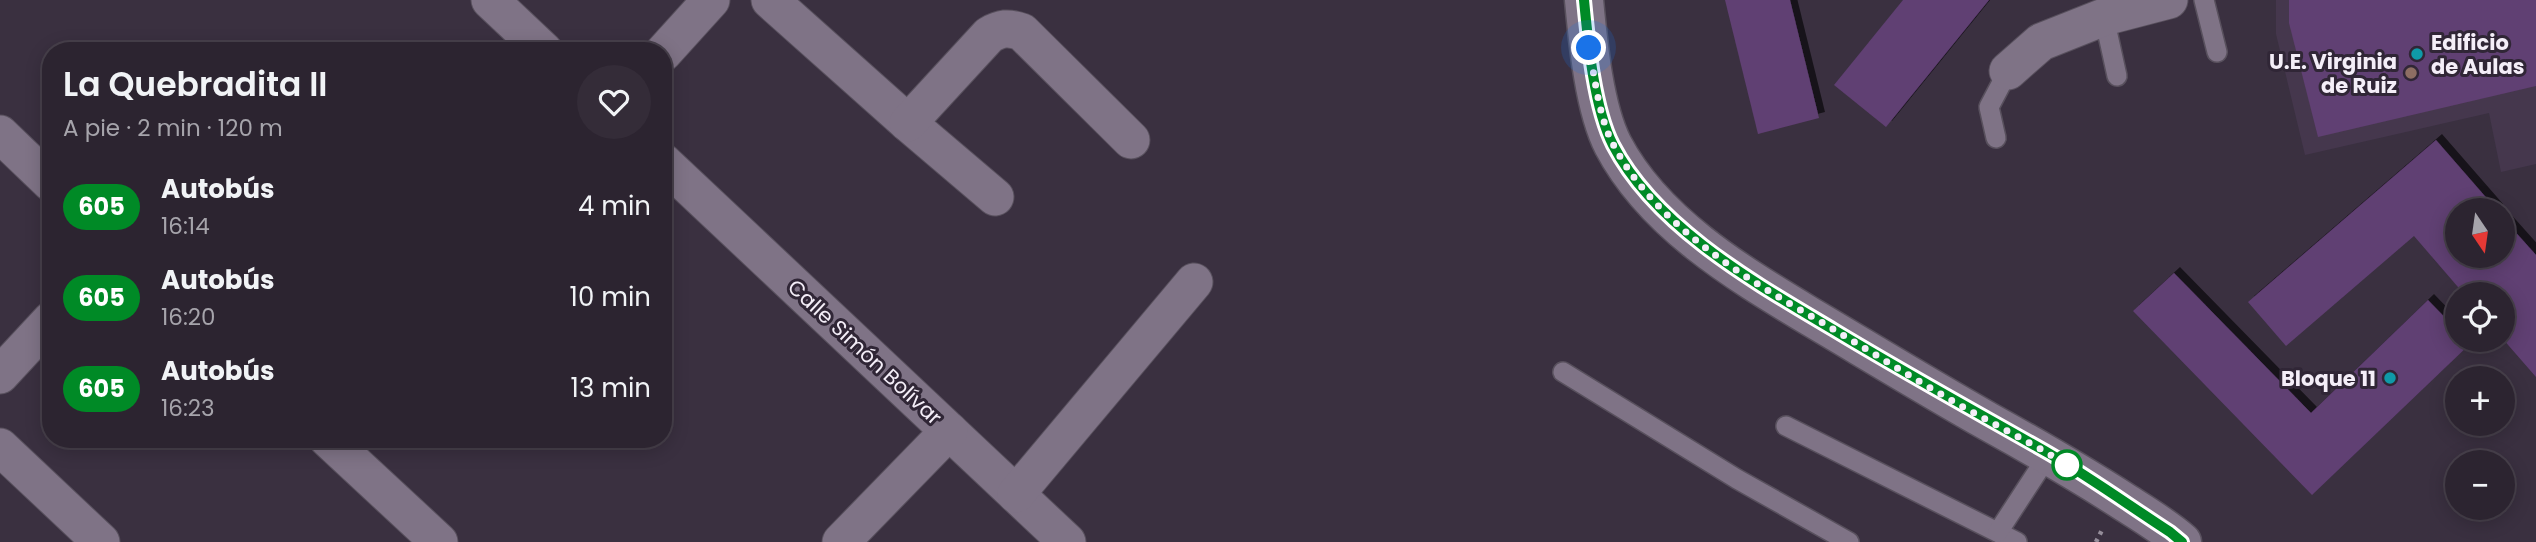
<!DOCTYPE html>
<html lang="es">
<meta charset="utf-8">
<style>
body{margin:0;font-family:Poppins,sans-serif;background:#342c38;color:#f1f3f6;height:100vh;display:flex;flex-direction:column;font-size:26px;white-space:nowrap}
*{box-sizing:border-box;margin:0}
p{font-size:23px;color:#a6a4ab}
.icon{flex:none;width:38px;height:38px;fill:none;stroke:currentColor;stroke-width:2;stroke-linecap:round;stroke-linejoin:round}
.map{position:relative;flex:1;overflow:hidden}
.side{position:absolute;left:42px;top:42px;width:630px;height:406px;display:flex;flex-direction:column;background:#2c2430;border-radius:28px;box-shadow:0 4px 18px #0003,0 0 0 2px #48414c}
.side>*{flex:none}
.badge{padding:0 14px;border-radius:23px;font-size:24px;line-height:46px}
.needle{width:46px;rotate:167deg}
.tools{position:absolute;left:2445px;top:198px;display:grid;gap:14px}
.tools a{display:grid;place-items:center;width:70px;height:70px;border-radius:50%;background:#2c2430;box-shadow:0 4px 18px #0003,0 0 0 2px #48414c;font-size:35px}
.you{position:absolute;width:35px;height:35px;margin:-18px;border:5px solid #fff;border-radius:50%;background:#1a73e8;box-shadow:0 0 0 10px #1a73e833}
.map>.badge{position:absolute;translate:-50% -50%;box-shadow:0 0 0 4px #fff}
.round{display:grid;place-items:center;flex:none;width:74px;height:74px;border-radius:37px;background:#342c38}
.headline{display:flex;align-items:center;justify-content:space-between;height:119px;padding:0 21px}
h1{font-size:33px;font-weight:600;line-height:52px}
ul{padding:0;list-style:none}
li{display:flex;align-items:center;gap:21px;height:91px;padding:0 21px}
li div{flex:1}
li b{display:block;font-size:26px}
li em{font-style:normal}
li .badge{min-width:77px;font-weight:700;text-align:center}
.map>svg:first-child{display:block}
</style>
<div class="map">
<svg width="2536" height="542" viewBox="0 0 2536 542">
<defs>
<filter id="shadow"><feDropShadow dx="6" dy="-6" stdDeviation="0" flood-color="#0009"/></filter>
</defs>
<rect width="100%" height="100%" fill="#3a3040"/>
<path fill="#45374d" d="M2276 0H2536V164L2501 172 2489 113 2305 155 2276 34Z"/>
<g fill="#603f73" filter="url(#shadow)">
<path d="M1725 0H1790L1819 118 1758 134Z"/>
<path d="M1903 0H1989L1886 127 1834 85Z"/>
<path d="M2289 0H2536V86L2318 137 2289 23Z"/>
<path d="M2436 140 2497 210H2457V256H2502V217L2536 255V377L2502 338V294H2464L2414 236 2286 346 2248 302Z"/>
<path d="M2174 273 2311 413 2428 300 2457 330V340H2466L2470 344 2312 495 2133 311Z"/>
</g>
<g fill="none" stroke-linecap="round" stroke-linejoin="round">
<defs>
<g id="service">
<path d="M2204 0 2217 52"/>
<path d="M2104 17 2117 76"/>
<path d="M1996 138 1989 107 2008 71"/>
<path d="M1563 372 1737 479 1849 542"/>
<path d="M1786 426 2017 542"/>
<path d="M1998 532 2049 454"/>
</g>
<g id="minor">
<path d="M490 0 544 51"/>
<path d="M770 0 908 123 995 197"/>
<path d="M663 53 711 0"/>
<path d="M2008 71 2041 42 2104 17 2169 0"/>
<path d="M908 123 989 35C1001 28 1008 27 1022 32L1131 140"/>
<path d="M0 134 51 183"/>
<path d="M663 162 1067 542"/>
<path d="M0 375 51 320"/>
<path d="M328 439 439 542"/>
<path d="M0 447 101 542"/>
<path d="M1016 494 1194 282"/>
<path d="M841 542 949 431"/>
</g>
<path id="secondary" d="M1584 0C1588 42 1594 108 1613 145 1654 223 1738 273 1811 317 1870 352 1929 388 1989 422 2036 448 2081 474 2126 503 2145 515 2165 527 2182 542"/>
</defs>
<use href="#service" stroke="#58505d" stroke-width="22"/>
<use href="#minor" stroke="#58505d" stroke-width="39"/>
<use href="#secondary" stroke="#58505d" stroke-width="41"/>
<path stroke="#948c99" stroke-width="4.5" stroke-dasharray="3.5 5" stroke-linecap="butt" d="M2096 542 2102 530"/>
<use href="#service" stroke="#7f7386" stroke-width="19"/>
<use href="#minor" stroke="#7f7386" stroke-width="37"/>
<use href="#secondary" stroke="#7f7386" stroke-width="38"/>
</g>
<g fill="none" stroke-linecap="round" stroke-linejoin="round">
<defs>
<path id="line" d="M1584 0C1588 42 1594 108 1613 145 1656 228 1757 284 1834 330 1905 373 1978 413 2050 454 2091 478 2130 506 2170 532L2182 542"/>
</defs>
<use href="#line" stroke="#fff" stroke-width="16"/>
<use href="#line" stroke="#008a26" stroke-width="10"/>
<path stroke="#f4eef8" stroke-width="7" stroke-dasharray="0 12.6" d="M1589 48C1595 78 1599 119 1614 146 1658 227 1745 278 1823 323 1870 351 1917 381 1965 408 1999 427 2034 444 2067 465"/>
</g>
<g fill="#0f9aa8" stroke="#302636" stroke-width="2.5">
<circle cx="2417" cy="54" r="7"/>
<circle cx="2390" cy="378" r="7"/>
</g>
<circle fill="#8d6e63" stroke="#302636" stroke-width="2.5" cx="2411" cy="73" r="7"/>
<circle fill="#fff" stroke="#008a26" stroke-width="3.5" cx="2067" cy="465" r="14"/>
<g text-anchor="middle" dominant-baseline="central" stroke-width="6" stroke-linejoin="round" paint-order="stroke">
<g font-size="21" font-weight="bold" fill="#f4eef8" stroke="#302636" text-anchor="end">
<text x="2431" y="42" text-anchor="start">Edificio<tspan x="2431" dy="24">de Aulas</tspan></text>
<text x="2397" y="61">U.E. Virginia<tspan x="2397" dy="24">de Ruiz</tspan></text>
<text x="2376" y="378">Bloque 11</text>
</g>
<g font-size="21" fill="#f4eef8" stroke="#302636">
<text transform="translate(865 352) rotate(43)">Calle Simón Bolívar</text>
</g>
</g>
</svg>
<div class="tools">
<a><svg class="needle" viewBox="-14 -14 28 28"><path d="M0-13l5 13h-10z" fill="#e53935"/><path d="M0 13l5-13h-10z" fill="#a6a4ab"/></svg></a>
<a><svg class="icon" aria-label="locate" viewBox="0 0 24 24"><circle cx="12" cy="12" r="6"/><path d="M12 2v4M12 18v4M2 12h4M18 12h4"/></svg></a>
<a>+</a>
<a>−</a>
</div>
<div class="you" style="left:1589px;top:48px"></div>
<section class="side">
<div class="headline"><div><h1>La Quebradita II</h1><p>A pie · 2 min · 120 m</p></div><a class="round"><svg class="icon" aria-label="heart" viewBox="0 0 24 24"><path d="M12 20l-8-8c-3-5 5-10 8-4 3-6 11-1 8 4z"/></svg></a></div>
<ul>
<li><span class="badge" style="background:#008a26;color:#fff">605</span><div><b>Autobús</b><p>16:14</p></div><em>4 min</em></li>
<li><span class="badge" style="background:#008a26;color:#fff">605</span><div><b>Autobús</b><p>16:20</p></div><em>10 min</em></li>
<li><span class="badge" style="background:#008a26;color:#fff">605</span><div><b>Autobús</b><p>16:23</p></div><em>13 min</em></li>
</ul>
</section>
</div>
